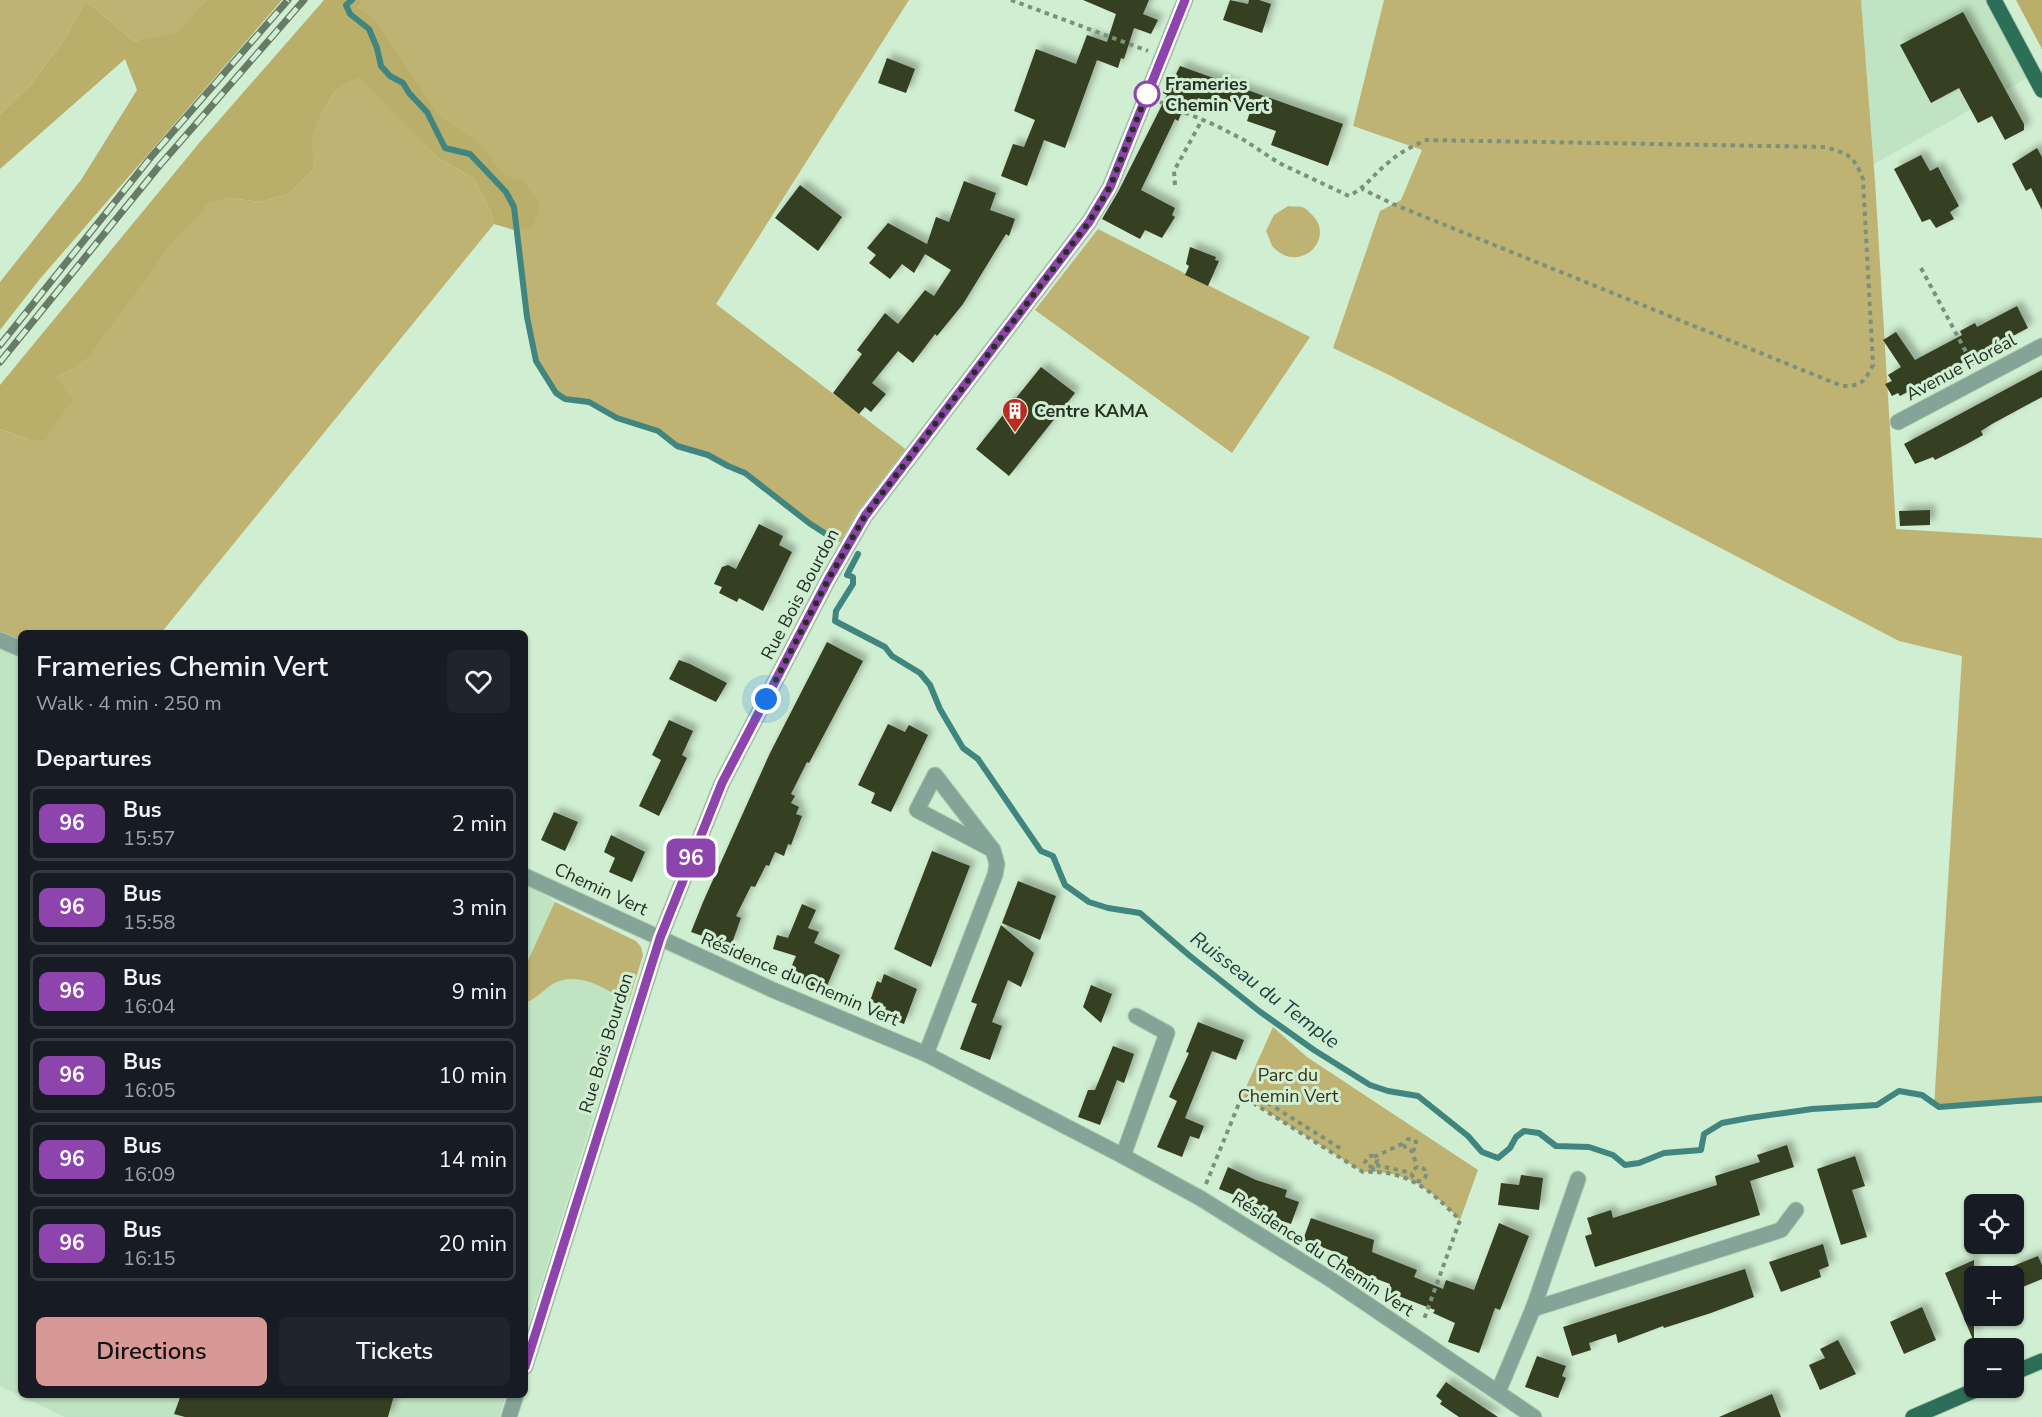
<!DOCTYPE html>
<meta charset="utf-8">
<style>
body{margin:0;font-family:"Nunito Sans",sans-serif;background:#20242c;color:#f1f3f6;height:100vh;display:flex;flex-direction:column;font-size:22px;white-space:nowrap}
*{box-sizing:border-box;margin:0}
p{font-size:20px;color:#9ea1a6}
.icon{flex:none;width:33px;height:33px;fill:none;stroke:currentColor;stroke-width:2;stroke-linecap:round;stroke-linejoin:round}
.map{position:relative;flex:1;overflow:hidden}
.details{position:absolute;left:18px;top:630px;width:510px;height:768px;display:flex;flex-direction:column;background:#171b24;border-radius:9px;box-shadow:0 2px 4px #0004}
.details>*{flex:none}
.badge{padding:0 12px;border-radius:9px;font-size:21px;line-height:39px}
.controls{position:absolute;left:1964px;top:1194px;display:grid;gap:12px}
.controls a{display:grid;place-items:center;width:60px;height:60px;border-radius:9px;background:#171b24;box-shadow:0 2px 4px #0004;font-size:30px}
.you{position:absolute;width:30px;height:30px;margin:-15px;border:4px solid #fff;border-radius:50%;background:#1a73e8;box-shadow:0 0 0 9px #1a73e833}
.map>.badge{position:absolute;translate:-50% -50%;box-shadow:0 0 0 3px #fff}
h2{padding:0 18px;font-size:22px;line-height:54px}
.round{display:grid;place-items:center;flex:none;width:63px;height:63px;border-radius:9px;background:#20242c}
.headline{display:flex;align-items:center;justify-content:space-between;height:102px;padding:0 18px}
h1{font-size:28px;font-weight:600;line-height:45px}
.primary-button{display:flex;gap:12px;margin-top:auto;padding:12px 18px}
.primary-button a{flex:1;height:69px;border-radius:9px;background:#d89996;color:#111;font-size:24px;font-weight:600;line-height:69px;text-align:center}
.primary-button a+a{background:#20242c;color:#f1f3f6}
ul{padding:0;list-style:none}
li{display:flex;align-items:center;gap:18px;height:75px;margin:0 12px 9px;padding:0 6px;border:3px solid #363941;border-radius:9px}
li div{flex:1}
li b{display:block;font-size:22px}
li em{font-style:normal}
li .badge{min-width:66px;font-weight:700;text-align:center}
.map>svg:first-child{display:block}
</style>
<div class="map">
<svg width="2042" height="1417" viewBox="0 0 2042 1417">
<defs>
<filter id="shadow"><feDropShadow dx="5.5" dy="-5.5" stdDeviation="3" flood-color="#0004"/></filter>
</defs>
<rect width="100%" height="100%" fill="#d0eed1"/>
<g fill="#c0e3c1">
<path d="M1861 0H1994L2034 74 1874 164Z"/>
<path d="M0 640 21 649V1395H506L499 1417H65L0 1386Z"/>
<path d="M525 880 555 902 636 941 641 947 643 955 525 1336Z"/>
</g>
<g fill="#bfb374">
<path d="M0 0H206L177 34 134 41 86 1 65 38 31 84 0 114Z"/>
<path d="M363 0H909L716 304 912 454 847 547 809 523 745 473 728 466 708 455 677 446 658 431 617 418 589 402 565 399 556 393 536 361 527 317 514 207 457 150 358 6Z"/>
<path d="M1384 0H1861L1875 181 1896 529 2042 538V1103L1934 1107 1962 656 1899 641 1391 376 1333 348 1380 211 1401 200 1422 150 1353 126Z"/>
<path d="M360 76 438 158 473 178 490 210 494 224 161 633H21V649L0 640V429L30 440 57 377 72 369 167 250 210 201 230 198 259 202 289 194 314 169 311 135 321 115 335 91Z"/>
<path d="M1288 206C1292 207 1298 206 1302 207 1305 208 1308 210 1310 213 1338 236 1301 275 1274 248 1270 244 1269 236 1266 231L1274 215Z"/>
<path d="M1098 229 1310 337 1232 453 1035 310Z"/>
<path d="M555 902 636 941 641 947 643 955 628 1004C609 989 576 969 551 985 543 991 534 1000 525 1003V967Z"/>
<path d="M1273 1027 1307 1057 1478 1170 1460 1220C1430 1190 1409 1170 1363 1172L1242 1096Z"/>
</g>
<g fill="#baae6b">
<path d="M206 0H282L39 280 0 330V282L81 180 137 90 125 59 0 169V114L31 84 65 38 86 1 134 41 177 33Z"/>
<path d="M324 0H363L358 7 377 23 440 117 478 142 505 176 524 182 540 204 533 226 517 231 494 224 490 210 473 178 438 158 359 77 335 91 321 115 312 135 314 169 289 194 259 202 230 198 210 202 167 250 88 357 72 369 57 377 72 400 45 440H30L0 429V385L200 142Z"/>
<path d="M2016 0H2042V49Z"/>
</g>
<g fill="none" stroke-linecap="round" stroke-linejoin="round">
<g stroke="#40857f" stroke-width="6">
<path d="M352 0 346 5 350 14 369 29 377 48 381 66 390 76 403 83 409 93 427 112 445 148 470 154 506 192 514 207 527 317 536 361 556 393 565 399 589 402 617 418 658 431 677 446 708 455 728 466 745 473 809 523 829 536"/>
<path d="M858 554 847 575 853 577V584L836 611 835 621 885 647 892 656 920 673 930 685 940 709 963 748 978 759 1041 851 1053 856 1065 885 1089 902 1108 908 1140 913 1190 956 1259 1011 1314 1050 1370 1085 1388 1091 1418 1096 1468 1136 1482 1152 1498 1158 1510 1148 1516 1137 1524 1131 1539 1133 1556 1146 1589 1147 1613 1155 1625 1165 1639 1163 1664 1153 1701 1150 1704 1134 1722 1123 1749 1118 1812 1109 1877 1105 1899 1091 1922 1095 1939 1107 2042 1099"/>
</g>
</g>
<g fill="#363f21" filter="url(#shadow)">
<path d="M1083 0H1149L1143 14 1158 20 1151 34 1134 28 1124 59 1121 58 1118 68 1097 60 1065 148 1044 140 1027 186 1001 176 1013 144 1024 147 1035 120 1014 111 1036 49 1076 64 1087 35 1107 42 1116 14Z"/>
<path d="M1230 0 1248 4 1249 0H1259L1271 4 1262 33 1223 20Z"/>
<path d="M1963 12 2024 124V130L2005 140 1992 116 1978 123 1959 88 1931 103 1900 45Z"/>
<path d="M887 58 915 69 906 93 878 83Z"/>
<path d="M1180 66 1343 124 1328 166 1271 145 1276 131 1247 121 1251 109 1215 96 1212 103 1198 98 1197 102 1191 100 1189 104 1186 103 1178 121 1175 119 1141 190 1175 208 1172 215 1175 217 1162 238 1145 230 1140 239 1102 219 1118 192 1167 95 1163 93 1169 79 1173 80Z"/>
<path d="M2037 148 2042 157V210L2031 188 2026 191 2012 164Z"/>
<path d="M1921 155 1930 171 1938 167 1959 206 1950 212 1954 219 1936 228 1930 219 1922 222 1894 169Z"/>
<path d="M964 181 996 193 990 210 1015 219 1009 236 1006 234 963 304 937 336 935 334 913 363 898 351 872 383 886 394 871 412 865 407 859 414 833 393 862 354 857 350 885 313 898 324 925 290 934 296 951 270 925 254 914 273 902 264 890 279 869 263 876 255 867 248 888 223 927 244 936 217 949 222Z"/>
<path d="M800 185 842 217 818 251 775 218Z"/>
<path d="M1190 247 1216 257 1215 260 1219 261 1208 286 1185 275 1189 266 1186 264Z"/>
<path d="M2017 306 2028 328 1900 396 1898 393 1892 396 1885 384 1892 381 1888 375 1901 367 1883 340 1896 332 1915 360 1962 335 1960 331 1975 323 1977 327Z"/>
<path d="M1041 367 1075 393 1009 476 976 449 1007 410 1005 408 1014 397 1016 398Z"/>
<path d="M2042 370V397L1992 424 1981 431 1983 435 1967 444 1935 460 1933 457 1915 464 1904 444Z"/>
<path d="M1930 510V525L1900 526 1899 511Z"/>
<path d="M759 524 783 536 779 545 792 552 763 611 739 598 737 602 719 593 722 587 714 584 722 567 728 565 736 569Z"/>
<path d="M827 642 863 661 809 763 807 762 791 794 795 796 791 803 799 807 796 814 802 816 791 845 788 844 784 856 775 852 769 866 766 865 755 887 751 886 736 916 741 918 731 946 691 932 703 902 770 753Z"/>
<path d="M679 660 690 664 727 683 716 702 669 679Z"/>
<path d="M669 720 693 731 682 755 687 758 659 816 639 806 661 760 652 755Z"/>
<path d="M888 724 905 732 909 725 928 735 891 812 871 803 875 793 858 785Z"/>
<path d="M554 812 578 822 565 851 541 840Z"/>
<path d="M611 835 645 852 632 882 609 872 615 858 604 852Z"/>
<path d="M932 851 970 866 931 967 894 949Z"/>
<path d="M1018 881 1056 896 1040 940 1002 923Z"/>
<path d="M802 904 816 910 808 928 819 932 814 943 840 955 824 993 787 977 796 956 773 949 777 935 788 938Z"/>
<path d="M1001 925 1034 953 1021 987 1008 980 992 1022 1002 1026 990 1060 960 1049 977 1004 971 1002Z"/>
<path d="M884 974 917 989 904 1024 883 1016 886 1007 870 1001 877 981 881 983Z"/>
<path d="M1091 985 1112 994 1101 1023 1083 1007Z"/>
<path d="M1198 1022 1244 1040 1236 1060 1212 1051 1185 1118 1204 1126 1199 1139 1190 1136 1182 1157 1157 1147 1177 1101 1169 1097 1189 1053 1186 1052Z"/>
<path d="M1113 1046 1134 1054 1124 1083 1117 1080 1100 1125 1078 1117 1088 1090H1095Z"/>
<path d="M1787 1145 1794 1167 1750 1181 1760 1215 1595 1267 1585 1236 1592 1234 1587 1218 1611 1210 1613 1218 1717 1185 1715 1176 1760 1162 1757 1155Z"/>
<path d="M1855 1156 1865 1186 1852 1190 1867 1237 1841 1245 1817 1169Z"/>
<path d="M1228 1167 1256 1180 1287 1190 1285 1197 1299 1202 1291 1224 1262 1214 1264 1207 1219 1189Z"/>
<path d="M1521 1175 1543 1178 1539 1210 1498 1205 1501 1183 1519 1185Z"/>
<path d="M1311 1218 1374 1240 1372 1252 1417 1270 1414 1277 1443 1289 1446 1280 1474 1290 1499 1223 1529 1236 1500 1310 1495 1308 1479 1353 1448 1342 1455 1323 1433 1313 1435 1310 1388 1292 1390 1284 1345 1267 1348 1257 1303 1240Z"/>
<path d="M1823 1244 1829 1266 1819 1270 1821 1277 1781 1292 1769 1262Z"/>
<path d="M2038 1256 2042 1265V1279L2013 1291V1266Z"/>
<path d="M1974 1260V1342L1945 1273Z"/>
<path d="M1745 1269 1754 1297 1711 1313 1664 1328 1663 1326 1618 1343 1616 1334 1589 1343 1591 1350 1572 1356 1563 1327Z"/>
<path d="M1922 1307 1936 1340 1904 1354 1890 1322Z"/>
<path d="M1838 1340 1856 1374 1820 1390 1809 1365 1825 1358 1820 1349Z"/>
<path d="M1537 1356 1566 1366 1562 1376 1566 1378 1558 1398 1525 1387Z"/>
<path d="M1446 1382 1453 1387 1498 1417H1459L1440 1404 1442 1401 1436 1396Z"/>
<path d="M1772 1394 1781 1417H1719Z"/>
<path d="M181 1395H394L388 1417H185L174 1414Z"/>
</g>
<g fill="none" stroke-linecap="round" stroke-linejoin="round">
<defs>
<g id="minor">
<path d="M1898 422 2042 346"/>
<path d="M0 640 21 649"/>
<path d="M525 876 773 990 926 1054 1123 1156 1200 1198 1330 1279 1534 1417"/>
<path d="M926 1054 995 875 997 864 993 850 935 775 917 810 993 850"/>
<path d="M1123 1156 1167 1033 1136 1016"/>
<path d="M1533 1309 1781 1230 1796 1210"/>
<path d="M525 1367 660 938 722 783 828 580 865 516 1089 222 1110 187 1185 0"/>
<path d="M1498 1392 1533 1309 1578 1179"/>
<path d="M509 1417 516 1395"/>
</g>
<g id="major">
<path d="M1994 0 2042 90"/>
<path d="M2013 1373 2042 1361"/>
<path d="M1913 1417 1980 1388"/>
</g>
</defs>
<use href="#minor" stroke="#aec8af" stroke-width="17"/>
<use href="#major" stroke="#aec8af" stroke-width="17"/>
<g stroke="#7c917c" stroke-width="4" stroke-dasharray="4.5 4.5" stroke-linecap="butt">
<path d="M1011 0 1148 51"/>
<path d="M1160 102 1217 126 1244 140 1279 163 1349 196C1366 187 1374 174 1389 162 1400 152 1413 146 1426 140L1826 147C1850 155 1853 155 1863 179L1873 365C1864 382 1862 386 1842 386L1393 204 1362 189"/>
<path d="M1175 185 1174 171 1202 120"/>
<path d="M1921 268 1973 365"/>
<path d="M1246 1099 1252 1093 1343 1150"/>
<path d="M1412 1151 1416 1148V1142L1414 1139H1408L1404 1145 1406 1149 1412 1151 1417 1167"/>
<path d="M1374 1157 1404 1143"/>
<path d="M1376 1165 1412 1173"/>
<circle cx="1419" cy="1174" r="7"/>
<path d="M1373 1167 1367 1166 1365 1162 1369 1156H1373L1377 1160 1376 1165 1373 1167V1172"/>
<path d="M1206 1184 1242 1096 1363 1172C1409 1170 1430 1190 1460 1220L1423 1322"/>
</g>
<use href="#minor" stroke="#84a497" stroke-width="15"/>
<use href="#major" stroke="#2d6e58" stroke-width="15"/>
<defs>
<g id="rail">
<path d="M0 345 151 157 288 0"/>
<path d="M0 362 160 165 304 0"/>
</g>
</defs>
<use href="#rail" stroke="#687a68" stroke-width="7"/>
<use href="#rail" stroke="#d0eed1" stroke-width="4.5" stroke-dasharray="14" stroke-linecap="butt"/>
</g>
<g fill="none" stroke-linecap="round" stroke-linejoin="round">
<defs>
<path id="line" d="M525 1367 660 938 722 783 828 580 865 516 1089 222 1110 187 1185 0"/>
</defs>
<use href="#line" stroke="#fff" stroke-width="14"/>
<use href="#line" stroke="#8e44ad" stroke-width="9"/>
<path stroke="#253025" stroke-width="6" stroke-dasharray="0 10.8" d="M766 699 828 580 865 516 1089 222 1110 187 1147 94"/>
</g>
<defs>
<symbol id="building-pin" viewBox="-11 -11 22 30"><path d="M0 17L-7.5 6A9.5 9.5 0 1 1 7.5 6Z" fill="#ba2c20" stroke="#d0eed1"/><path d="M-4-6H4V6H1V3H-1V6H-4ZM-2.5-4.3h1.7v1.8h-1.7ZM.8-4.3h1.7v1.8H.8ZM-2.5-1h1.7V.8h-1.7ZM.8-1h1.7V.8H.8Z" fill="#fff"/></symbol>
</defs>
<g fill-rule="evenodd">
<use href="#building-pin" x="1000" y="396" width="30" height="40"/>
</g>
<circle fill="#fff" stroke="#8e44ad" stroke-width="3" cx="1147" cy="94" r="12"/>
<g text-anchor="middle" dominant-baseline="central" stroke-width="6" stroke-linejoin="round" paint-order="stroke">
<g font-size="18" font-weight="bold" fill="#253025" stroke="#d0eed1" text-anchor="start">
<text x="1165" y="84">Frameries<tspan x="1165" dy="21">Chemin Vert</tspan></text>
</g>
<g font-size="18" fill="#253025" stroke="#d0eed1">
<text transform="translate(1961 367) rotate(-28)">Avenue Floréal</text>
<text transform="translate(800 594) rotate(-62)">Rue Bois Bourdon</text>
<text transform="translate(601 889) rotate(25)">Chemin Vert</text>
<text transform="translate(800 979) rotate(23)">Résidence du Chemin Vert</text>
<text transform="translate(606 1043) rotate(-73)">Rue Bois Bourdon</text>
<text transform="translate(1323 1254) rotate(33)">Résidence du Chemin Vert</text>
</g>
<g font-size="18" font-weight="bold" fill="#253025" stroke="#d0eed1" text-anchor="start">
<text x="1034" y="411">Centre KAMA</text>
</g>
<g font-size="18" fill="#373113" stroke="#d0eed1">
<text x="1288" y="1075">Parc du<tspan x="1288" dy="21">Chemin Vert</tspan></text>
</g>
<g font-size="20" font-style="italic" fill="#194442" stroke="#d0eed1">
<text transform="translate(1265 990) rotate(37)">Ruisseau du Temple</text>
</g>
</g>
</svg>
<div class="controls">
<a><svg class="icon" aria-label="locate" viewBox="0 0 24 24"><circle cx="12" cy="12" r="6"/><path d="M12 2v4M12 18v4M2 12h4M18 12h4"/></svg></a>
<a>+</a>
<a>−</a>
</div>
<div class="you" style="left:766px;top:699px"></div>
<b class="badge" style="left:691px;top:858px;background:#8e44ad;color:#fff">96</b>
<section class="details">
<div class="headline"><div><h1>Frameries Chemin Vert</h1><p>Walk · 4 min · 250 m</p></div><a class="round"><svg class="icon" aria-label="heart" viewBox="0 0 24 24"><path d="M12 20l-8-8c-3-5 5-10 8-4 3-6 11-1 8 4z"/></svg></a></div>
<h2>Departures</h2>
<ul>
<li><span class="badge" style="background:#8e44ad;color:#fff">96</span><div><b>Bus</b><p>15:57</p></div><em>2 min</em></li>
<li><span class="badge" style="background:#8e44ad;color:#fff">96</span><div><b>Bus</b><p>15:58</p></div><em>3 min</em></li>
<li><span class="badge" style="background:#8e44ad;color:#fff">96</span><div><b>Bus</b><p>16:04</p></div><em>9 min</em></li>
<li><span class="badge" style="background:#8e44ad;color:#fff">96</span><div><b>Bus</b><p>16:05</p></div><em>10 min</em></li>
<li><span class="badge" style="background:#8e44ad;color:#fff">96</span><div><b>Bus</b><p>16:09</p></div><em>14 min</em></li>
<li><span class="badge" style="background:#8e44ad;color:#fff">96</span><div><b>Bus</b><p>16:15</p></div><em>20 min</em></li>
</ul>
<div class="primary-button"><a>Directions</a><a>Tickets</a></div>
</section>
</div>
